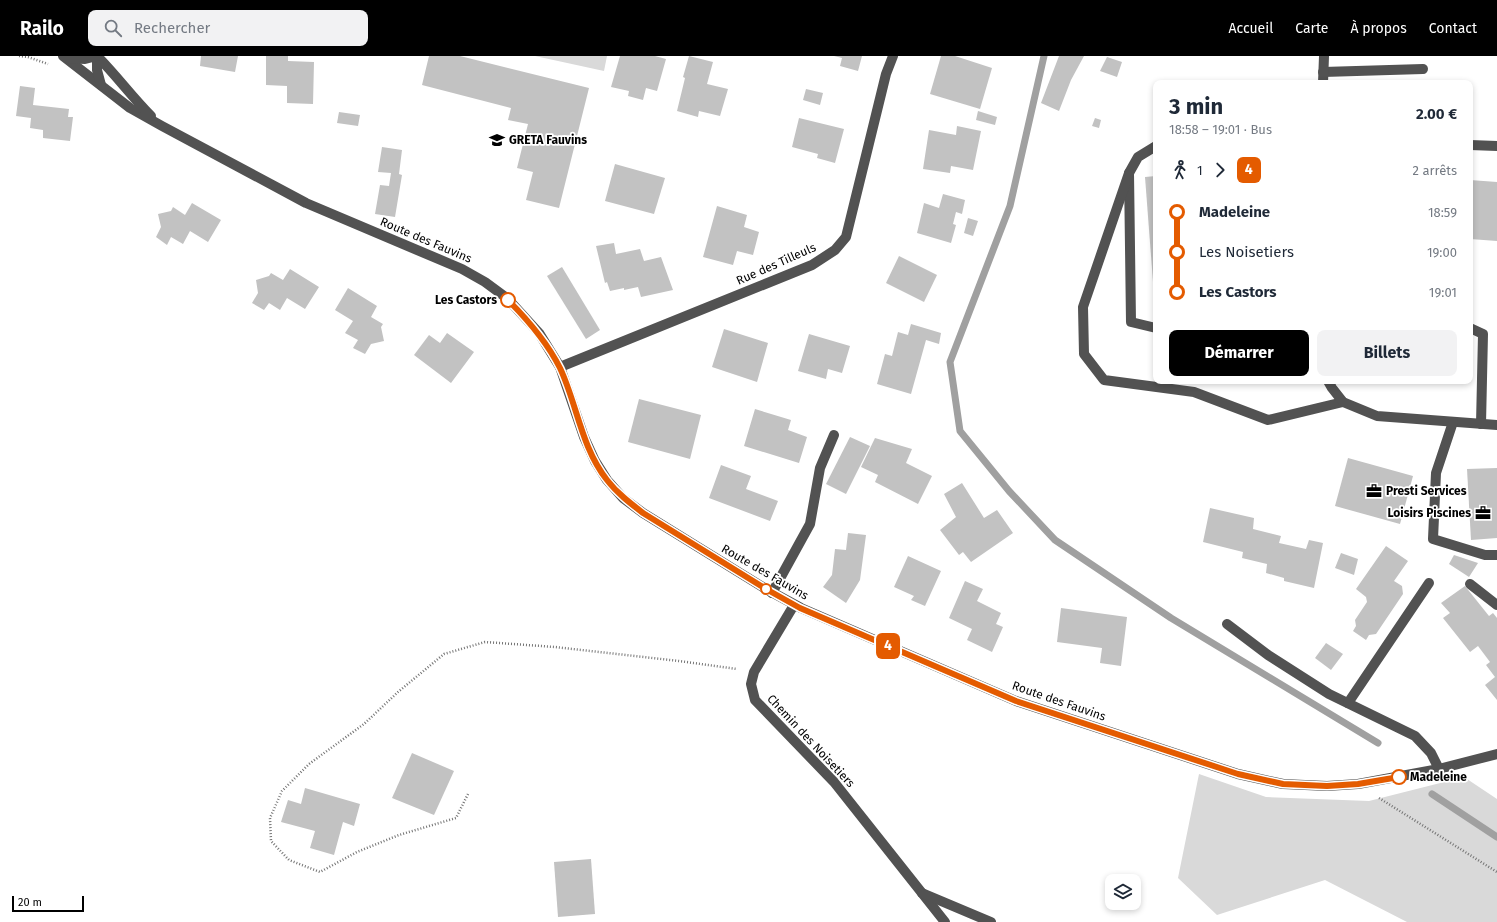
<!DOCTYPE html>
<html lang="fr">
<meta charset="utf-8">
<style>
body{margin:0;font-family:"Fira Sans",sans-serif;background:#f2f2f3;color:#1f2937;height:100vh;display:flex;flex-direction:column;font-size:15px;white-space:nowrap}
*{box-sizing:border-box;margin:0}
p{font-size:13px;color:#747a83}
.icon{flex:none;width:22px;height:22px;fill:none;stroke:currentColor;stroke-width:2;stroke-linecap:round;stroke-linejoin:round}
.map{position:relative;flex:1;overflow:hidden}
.details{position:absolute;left:1153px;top:24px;width:320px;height:304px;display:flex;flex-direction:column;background:#fff;border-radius:8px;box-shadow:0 2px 6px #0003}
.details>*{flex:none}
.badge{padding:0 8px;border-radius:6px;font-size:14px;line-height:26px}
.tools{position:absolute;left:1105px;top:818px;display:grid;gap:8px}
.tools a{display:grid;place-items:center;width:36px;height:36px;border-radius:8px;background:#fff;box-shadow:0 2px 6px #0003;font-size:20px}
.scale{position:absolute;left:12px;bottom:10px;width:72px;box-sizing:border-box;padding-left:4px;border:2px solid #000;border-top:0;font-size:11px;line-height:14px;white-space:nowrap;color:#000;-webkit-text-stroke:3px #fff;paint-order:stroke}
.map>.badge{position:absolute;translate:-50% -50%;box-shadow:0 0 0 2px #fff}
.legs{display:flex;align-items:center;gap:6px;height:44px;padding:0 16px;font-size:13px}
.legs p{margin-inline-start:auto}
.overview{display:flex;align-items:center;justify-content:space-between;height:68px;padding:0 16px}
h1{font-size:22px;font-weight:700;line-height:30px}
.action{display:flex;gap:8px;margin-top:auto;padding:8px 16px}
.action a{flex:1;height:46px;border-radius:8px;background:#000;color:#fff;font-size:16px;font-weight:700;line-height:46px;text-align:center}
.action a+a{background:#f2f2f3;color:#1f2937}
ul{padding:0 16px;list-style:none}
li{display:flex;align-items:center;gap:14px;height:40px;font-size:15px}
li i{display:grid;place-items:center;width:6px;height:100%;margin:0 5px;background:currentColor}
li i::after{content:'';width:10px;height:10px;margin:-5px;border:3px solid;border-radius:50%;background:#fff}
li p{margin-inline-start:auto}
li:first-child i{background:linear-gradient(#0000 50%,currentColor 0)}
li:last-child i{background:linear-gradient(currentColor 50%,#0000 0)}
header{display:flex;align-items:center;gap:24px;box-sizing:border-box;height:56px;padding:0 20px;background:#000;color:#fff}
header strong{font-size:19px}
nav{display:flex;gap:22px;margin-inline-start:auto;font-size:14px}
.search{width:280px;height:36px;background:#f2f2f3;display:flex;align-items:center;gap:10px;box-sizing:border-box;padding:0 14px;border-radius:8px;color:#747a83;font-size:15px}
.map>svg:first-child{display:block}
</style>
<header>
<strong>Railo</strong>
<div class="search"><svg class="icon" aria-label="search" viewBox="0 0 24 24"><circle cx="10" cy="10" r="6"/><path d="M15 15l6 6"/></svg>Rechercher</div>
<nav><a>Accueil</a><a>Carte</a><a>À propos</a><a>Contact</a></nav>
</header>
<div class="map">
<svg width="1497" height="866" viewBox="0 0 1497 866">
<rect width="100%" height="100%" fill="#fff"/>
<g fill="#d9d9d9">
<path d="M535 0H607L604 15Z"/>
<path d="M1199 718 1266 741 1369 745 1464 721 1497 743V866H1407L1325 824 1217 859 1178 822Z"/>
</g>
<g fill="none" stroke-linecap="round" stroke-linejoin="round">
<g stroke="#a0a0a0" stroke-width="7">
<path d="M1044 0 1010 150 950 306 960 375 1009 435 1055 484 1171 562 1378 687"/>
<path d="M1432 738 1497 781"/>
</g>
</g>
<g fill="#c2c2c2">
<path d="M201 0H238L235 16 200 10Z"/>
<path d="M266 0H288V5L314 6 313 48 287 47V30L266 29Z"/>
<path d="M429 0H460L589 32 559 152 526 144 533 116 517 112 528 68 508 64 511 52 422 29Z"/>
<path d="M620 0H655L666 3 657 35 646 32 643 44 628 40 629 35 611 31Z"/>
<path d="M689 0 713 6 707 28 728 33 720 60 699 55 698 61 677 55 685 22 683 21Z"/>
<path d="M834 0H862L858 15 840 10 842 2Z"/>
<path d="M941 0H955L992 12 980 53 930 38Z"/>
<path d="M1059 0H1084L1071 24 1059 55 1041 47Z"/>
<path d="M1107 1 1122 6 1117 21 1100 15Z"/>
<path d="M20 30 35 32 33 49 69 53 68 61H73L70 85 43 82V74L30 72 31 62 16 60Z"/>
<path d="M806 33 823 37 820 49 803 44Z"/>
<path d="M978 55 997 61 995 69 976 64Z"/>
<path d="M339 56 360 59 358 70 337 67Z"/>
<path d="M799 62 844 73 835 107 817 102 818 98 792 91Z"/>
<path d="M1095 62 1101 64 1099 72 1092 70Z"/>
<path d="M957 70 981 75 973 114 951 110 950 117 923 113 929 74 956 79Z"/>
<path d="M382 91 402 94 399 118 402 119 395 161 375 158 380 129 389 130 391 117 378 116Z"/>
<path d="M615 108 665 122 654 158 605 145Z"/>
<path d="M1156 120V252H1155L1145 121Z"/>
<path d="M1470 124 1497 126V185L1470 183Z"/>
<path d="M943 138 965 144 962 158 956 156 953 168 956 169 951 187 917 177 924 147 939 152Z"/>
<path d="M192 147 221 164 208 186 190 175 183 188 171 181 167 189 156 181 161 171 158 158 171 155 173 151 185 159Z"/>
<path d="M717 150 747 159 744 171 759 176 753 199 737 195 733 209 703 201Z"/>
<path d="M968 162 978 165 973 180 964 177Z"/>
<path d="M614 187 616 198 640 193 644 205 661 201 673 234 641 241 638 231 624 234V232L610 235 607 226 605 227 596 190Z"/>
<path d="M899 200 937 219 924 246 886 227Z"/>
<path d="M562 211 600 274 586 283 547 220Z"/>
<path d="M290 213 319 231 305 253 287 242 280 254 269 247 264 254 252 247 258 237 256 224 269 220 271 217 283 224Z"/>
<path d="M348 232 377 250 371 261 383 268 381 271 384 285 371 288 365 298 353 292 358 284 345 277 353 265 335 254Z"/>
<path d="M911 268 941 277 939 288 926 284 911 338 877 328 885 298 892 300 898 276 908 279Z"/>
<path d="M724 273 768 287 757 326 712 311Z"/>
<path d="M447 277 474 296 451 327 414 299 429 279 440 287Z"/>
<path d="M809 278 850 290 842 317 828 313 826 323 798 315Z"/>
<path d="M639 343 701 359 690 403 628 386Z"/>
<path d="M755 353 791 364 788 374 807 381 799 407 744 390Z"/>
<path d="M850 381 870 390 846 438 826 428Z"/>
<path d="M875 382 912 393 906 407 932 420 918 448 875 426 878 419 861 411Z"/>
<path d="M1348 402 1413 420 1400 468 1335 450Z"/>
<path d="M721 409 751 420 746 433 778 445 770 465 709 442Z"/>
<path d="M1497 412V482L1471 484 1467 413Z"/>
<path d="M962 427 984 462 997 454 1013 477 971 506 963 496 959 499 940 474 956 461 944 438Z"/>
<path d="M1210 452 1254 462 1253 473 1281 480 1279 487 1306 493 1309 484 1323 487 1314 532 1284 525V522L1266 517 1267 508 1242 502 1243 496 1203 486Z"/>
<path d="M848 477 866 479 860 524 846 547 823 531 832 519 835 493 846 494Z"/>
<path d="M1386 490 1408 505 1394 525 1402 530 1403 538 1376 578 1369 579 1366 584 1353 575 1356 570 1355 564 1367 546 1366 541 1356 533Z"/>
<path d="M1341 497 1358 503 1354 519 1335 512Z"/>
<path d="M1454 499 1478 507 1469 521 1449 508Z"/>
<path d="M908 500 941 515 925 550 911 544 914 540 894 531Z"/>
<path d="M965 525 983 533 977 545 1001 557 996 568 1003 571 992 596 967 584 972 573 949 562Z"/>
<path d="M1465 530 1489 560 1493 557 1497 562V644L1485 629 1495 621 1486 609 1490 606 1478 590 1470 596 1443 562 1450 557 1441 547Z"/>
<path d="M1061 552 1127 561 1121 610 1100 607 1102 592 1057 586Z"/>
<path d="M1326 587 1343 598 1331 614 1315 602Z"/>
<path d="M412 697 454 715 434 759 392 742Z"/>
<path d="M305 732 360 748 354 770 343 766 334 799 310 792 315 775 281 766 288 744 301 748Z"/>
<path d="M591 803 595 858 558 861 554 806Z"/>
</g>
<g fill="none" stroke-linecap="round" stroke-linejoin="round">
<g stroke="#747474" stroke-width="2.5" stroke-dasharray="1 2" stroke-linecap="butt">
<path d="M19 0 28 1 48 8"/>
<path d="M468 738 456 762 399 779 357 796 320 816 289 804 271 785 270 762 282 735 309 708 364 668 398 636 444 598 485 586 555 591 679 605 737 613"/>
<path d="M1379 742 1497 816"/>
</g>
<g stroke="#525252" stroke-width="10">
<path d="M63 0 130 52 162 70 306 147 462 213 485 226 508 243 539 277 560 311 584 381 595 405 607 424 623 442 643 457 766 533 801 552 1016 645 1238 718 1283 728 1327 730 1358 728 1439 713 1497 698"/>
<path d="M97 0C116 19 132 41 151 60"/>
<path d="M97 0V14L101 29"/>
<path d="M67 2 85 3 97 0"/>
<path d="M1323 16 1423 13"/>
<path d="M1323 27 1324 0"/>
<path d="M1470 89 1497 90"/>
<path d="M1156 90 1138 101 1129 117 1131 266 1156 272"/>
<path d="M1129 117 1083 251 1084 298 1104 324 1194 336 1268 364 1343 346"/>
<path d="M1470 272 1483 278 1481 368"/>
<path d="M560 311 812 209 835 194 846 181 886 18 893 0"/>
<path d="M1328 325 1332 332 1343 346 1377 360 1497 369"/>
<path d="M1453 366 1436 417 1433 483 1485 499H1497"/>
<path d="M1470 528 1497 549"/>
<path d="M772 537 810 468 820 412 834 379"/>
<path d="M794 549 754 616 751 628 755 644 834 726 945 866"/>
<path d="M1227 568 1268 599 1329 638 1415 680 1431 697 1439 713"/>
<path d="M1348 647 1429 527"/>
<path d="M922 837 991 866"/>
</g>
</g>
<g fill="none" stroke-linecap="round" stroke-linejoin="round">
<defs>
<path id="line-1" d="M508 244C528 264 547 286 560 312 577 348 581 391 607 424 617 437 630 447 643 457L766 533 800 552 1016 645 1238 718 1283 728 1327 730 1358 728 1399 721"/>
</defs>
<use href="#line-1" stroke="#fff" stroke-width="9"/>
<use href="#line-1" stroke="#e45b00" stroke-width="6"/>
</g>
<defs>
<symbol id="university-bare" viewBox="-9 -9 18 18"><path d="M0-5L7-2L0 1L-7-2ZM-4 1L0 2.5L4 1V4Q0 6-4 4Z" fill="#000" stroke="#fff" stroke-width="2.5" paint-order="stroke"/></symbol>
<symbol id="office-bare" viewBox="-9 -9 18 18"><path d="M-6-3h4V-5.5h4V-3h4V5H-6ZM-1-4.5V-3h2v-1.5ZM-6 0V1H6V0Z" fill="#000" stroke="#fff" stroke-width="2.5" paint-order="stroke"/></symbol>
</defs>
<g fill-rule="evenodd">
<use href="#university-bare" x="486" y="73" width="22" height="22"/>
<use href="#office-bare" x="1363" y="424" width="22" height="22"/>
<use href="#office-bare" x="1472" y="446" width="22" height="22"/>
</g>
<g fill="#fff" stroke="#e45b00" stroke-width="2">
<circle cx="508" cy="244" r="7"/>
<circle cx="766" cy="533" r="5"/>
<circle cx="1399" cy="721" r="7"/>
</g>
<g text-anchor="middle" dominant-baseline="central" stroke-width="3.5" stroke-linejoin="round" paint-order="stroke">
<g font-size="12" font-weight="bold" fill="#000" stroke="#fff" text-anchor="start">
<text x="509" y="84">GRETA Fauvins</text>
<text x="1386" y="435">Presti Services</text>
<text x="1471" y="457" text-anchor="end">Loisirs Piscines</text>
</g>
<g font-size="12" fill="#000" stroke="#fff">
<text transform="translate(426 184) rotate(23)">Route des Fauvins</text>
<text transform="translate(776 208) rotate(-24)">Rue des Tilleuls</text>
<text transform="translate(765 516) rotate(30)">Route des Fauvins</text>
<text transform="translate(1059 645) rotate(19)">Route des Fauvins</text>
<text transform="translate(811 685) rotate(47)">Chemin des Noisetiers</text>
</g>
<g font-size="12" font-weight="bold" fill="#000" stroke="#fff" text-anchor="end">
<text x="497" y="244">Les Castors</text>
<text x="1410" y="721" text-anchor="start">Madeleine</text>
</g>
</g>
</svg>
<div class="tools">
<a><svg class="icon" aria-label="layers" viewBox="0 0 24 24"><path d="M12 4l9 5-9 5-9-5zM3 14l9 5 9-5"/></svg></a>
</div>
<div class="scale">20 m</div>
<b class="badge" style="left:888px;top:590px;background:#e45b00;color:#fff">4</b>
<section class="details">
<div class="overview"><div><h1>3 min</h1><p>18:58 – 19:01 · Bus</p></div><b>2.00 €</b></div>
<div class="legs"><svg class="icon" aria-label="walk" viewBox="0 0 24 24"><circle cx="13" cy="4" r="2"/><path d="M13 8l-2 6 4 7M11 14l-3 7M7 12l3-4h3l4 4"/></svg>1<svg class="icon" aria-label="forward" viewBox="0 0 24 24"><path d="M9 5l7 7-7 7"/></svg><b class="badge" style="background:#e45b00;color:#fff">4</b><p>2 arrêts</p></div>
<ul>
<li><i style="color:#e45b00"></i><b>Madeleine</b><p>18:59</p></li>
<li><i style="color:#e45b00"></i><span>Les Noisetiers</span><p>19:00</p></li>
<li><i style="color:#e45b00"></i><b>Les Castors</b><p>19:01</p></li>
</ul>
<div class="action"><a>Démarrer</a><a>Billets</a></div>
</section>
</div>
